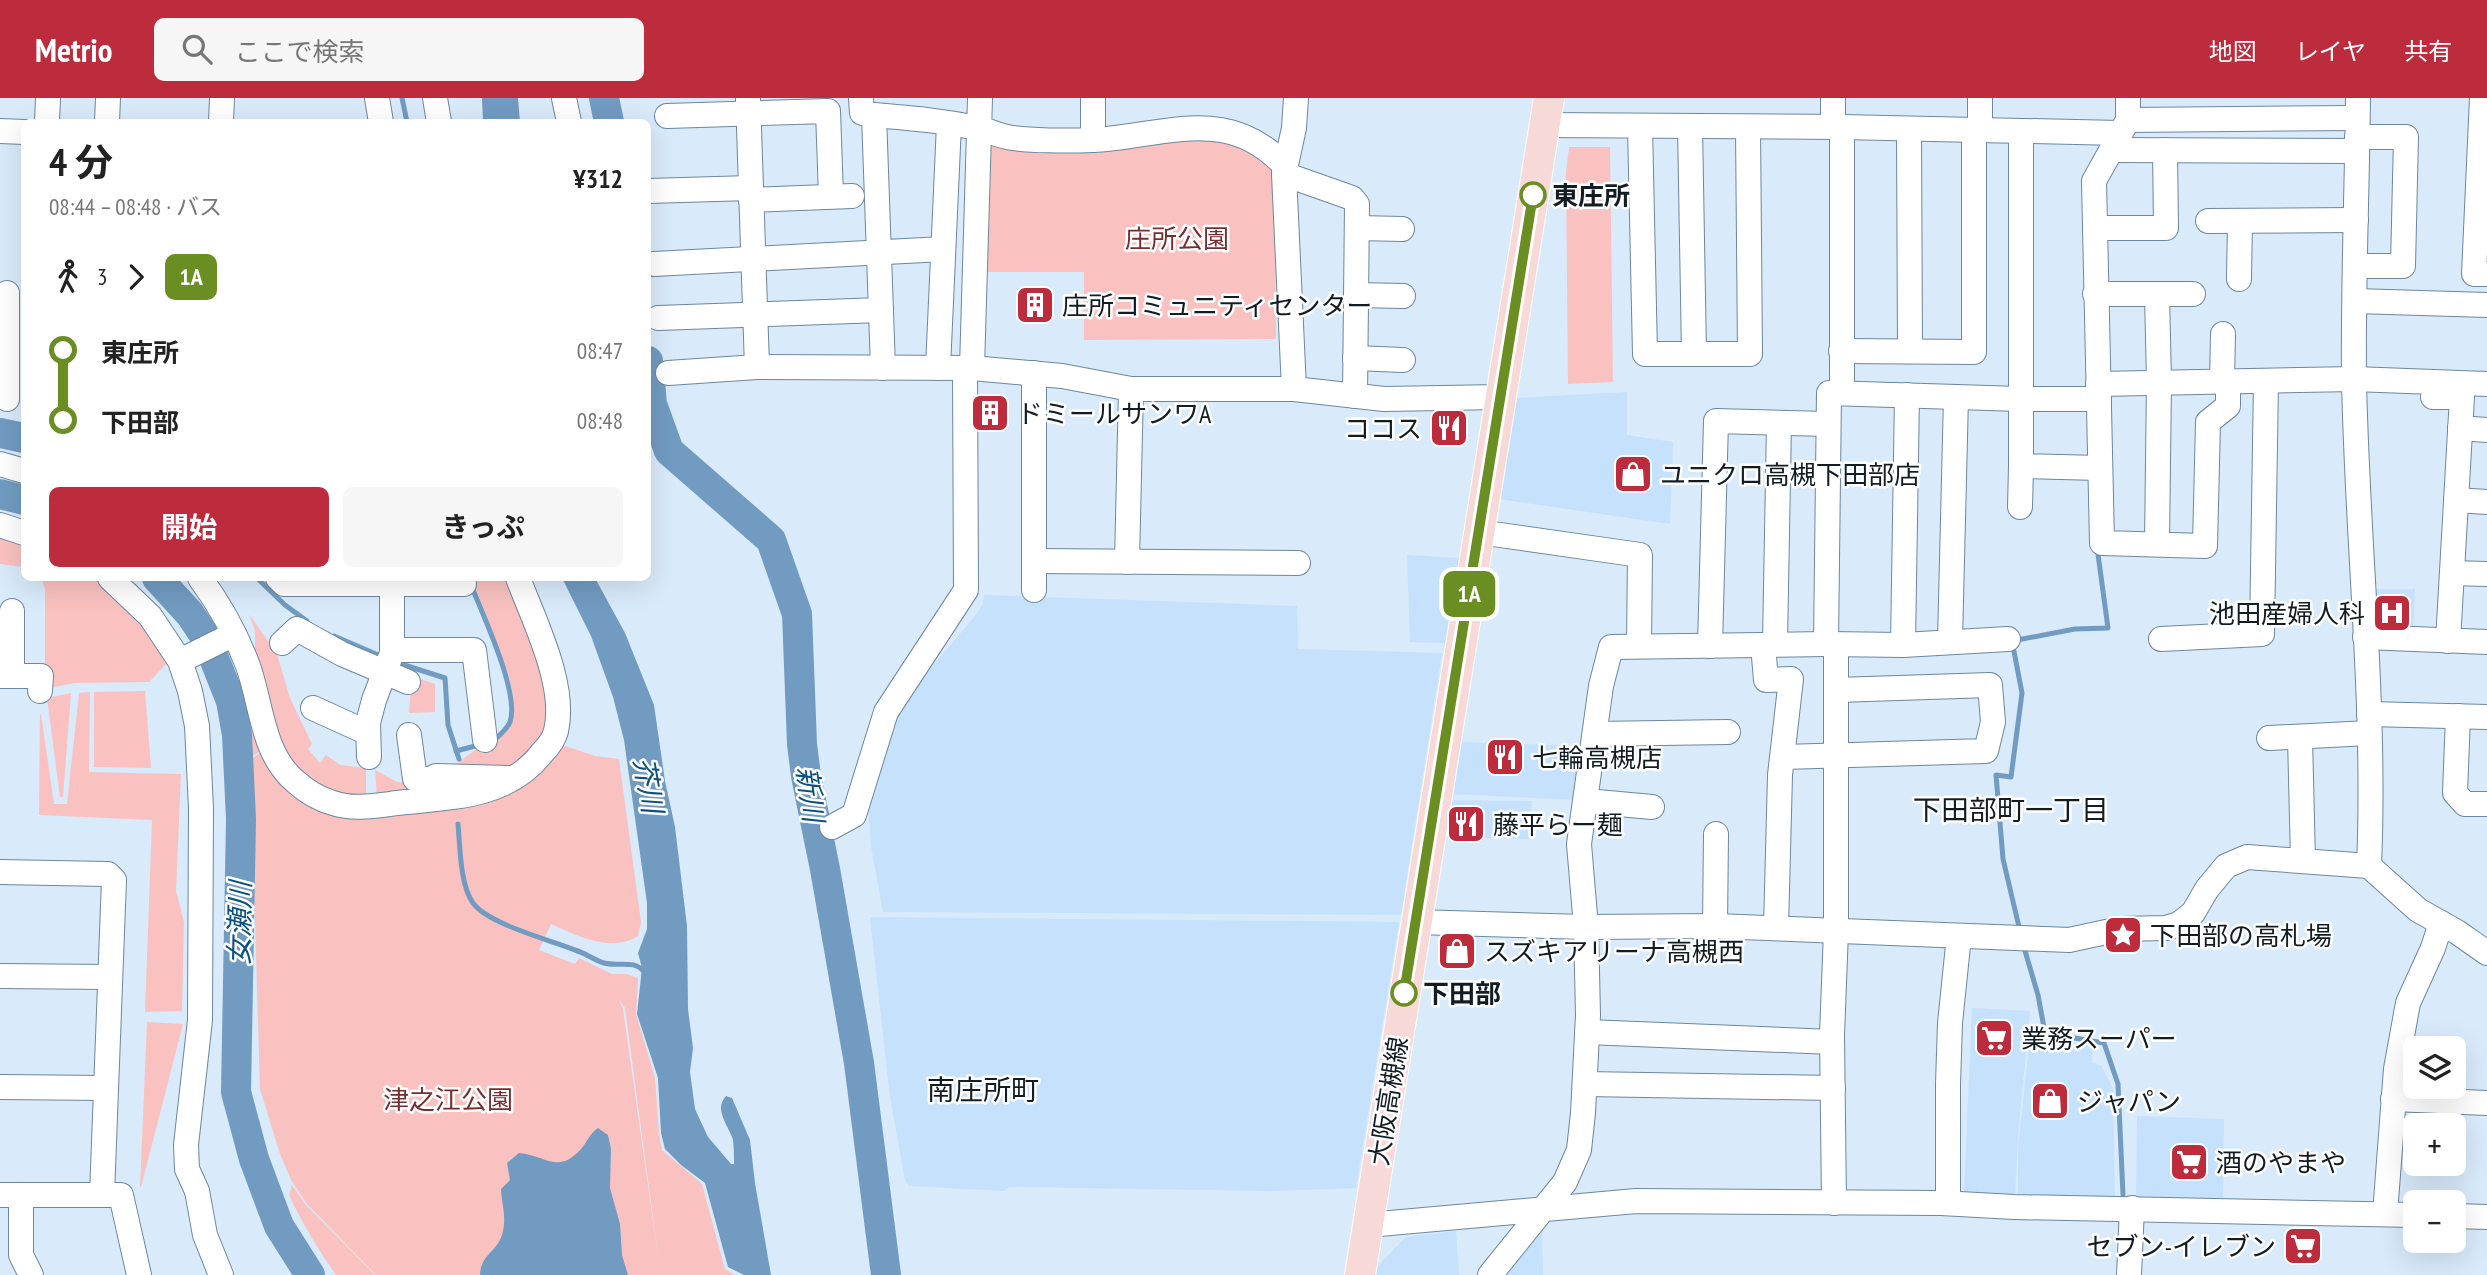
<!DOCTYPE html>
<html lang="ja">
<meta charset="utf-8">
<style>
body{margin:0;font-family:"PT Sans Narrow","Noto Sans JP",sans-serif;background:#f6f6f6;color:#222;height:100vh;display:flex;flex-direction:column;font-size:26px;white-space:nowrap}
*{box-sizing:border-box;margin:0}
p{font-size:23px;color:#767676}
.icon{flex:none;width:38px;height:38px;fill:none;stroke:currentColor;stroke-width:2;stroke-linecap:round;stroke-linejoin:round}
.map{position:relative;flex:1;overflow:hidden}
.panel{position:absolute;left:21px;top:21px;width:630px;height:462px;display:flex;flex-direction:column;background:#fff;border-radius:10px;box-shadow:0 7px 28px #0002}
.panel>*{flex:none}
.badge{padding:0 14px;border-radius:10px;font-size:24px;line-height:46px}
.buttons{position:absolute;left:2403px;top:938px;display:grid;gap:14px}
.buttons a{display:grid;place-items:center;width:63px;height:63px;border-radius:10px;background:#fff;box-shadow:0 7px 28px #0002;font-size:35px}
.map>.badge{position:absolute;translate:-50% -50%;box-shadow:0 0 0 4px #fff}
.legs{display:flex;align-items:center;gap:10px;height:77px;padding:0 28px;font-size:23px}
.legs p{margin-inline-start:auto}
.head{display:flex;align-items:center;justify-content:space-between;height:119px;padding:0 28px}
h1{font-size:38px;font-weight:700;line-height:52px}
.action{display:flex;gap:14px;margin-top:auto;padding:14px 28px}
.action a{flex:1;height:80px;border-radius:10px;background:#bd2c3c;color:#fff;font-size:28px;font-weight:700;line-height:80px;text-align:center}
.action a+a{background:#f6f6f6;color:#222}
ul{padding:0 28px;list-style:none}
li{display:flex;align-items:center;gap:24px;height:70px;font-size:26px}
li i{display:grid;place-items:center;width:10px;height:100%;margin:0 9px;background:currentColor}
li i::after{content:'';width:18px;height:18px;margin:-9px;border:5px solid;border-radius:50%;background:#fff}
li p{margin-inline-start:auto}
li:first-child i{background:linear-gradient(#0000 50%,currentColor 0)}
li:last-child i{background:linear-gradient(currentColor 50%,#0000 0)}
header{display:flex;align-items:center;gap:42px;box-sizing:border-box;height:98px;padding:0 35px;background:#bd2c3c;color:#fff}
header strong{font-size:33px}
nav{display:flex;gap:38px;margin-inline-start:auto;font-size:24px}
.search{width:490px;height:63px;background:#f6f6f6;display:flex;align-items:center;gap:18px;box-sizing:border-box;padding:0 24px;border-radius:10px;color:#767676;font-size:26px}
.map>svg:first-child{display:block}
</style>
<header>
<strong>Metrio</strong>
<div class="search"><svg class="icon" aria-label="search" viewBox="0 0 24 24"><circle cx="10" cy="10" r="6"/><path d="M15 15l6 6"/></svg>ここで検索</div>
<nav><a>地図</a><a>レイヤ</a><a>共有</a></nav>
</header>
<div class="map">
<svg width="2487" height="1177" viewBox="0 0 2487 1177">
<rect width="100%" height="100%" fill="#d9eafa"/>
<g fill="#c5e1fb">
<path d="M1627 294V337L1673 344 1670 426 1499 401 1516 300Z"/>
<path d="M1407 457 1461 460 1448 545 1410 544Z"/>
<path d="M2368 491H2415L2413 534 2372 531Z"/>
<path d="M984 497 1297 508 1298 551 1442 555 1401 817 883 814 871 748 868 705 896 620 914 590 974 519 983 506Z"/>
<path d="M1460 644 1586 648 1578 702 1452 696Z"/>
<path d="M1450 702 1532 703 1530 741 1444 739Z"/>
<path d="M870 819 1399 824 1356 1090 1273 1093 1009 1089 1005 1093 909 1088 905 1082 890 999Z"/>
<path d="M1972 910 2030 913 2018 1037 2015 1098 1964 1095Z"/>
<path d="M2030 939 2093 947 2092 965 2101 967 2113 991 2115 1103 2018 1098V1050Z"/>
<path d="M2137 1018 2224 1021 2223 1101 2136 1099Z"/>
<path d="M1456 1133 1459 1177H1369L1406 1139Z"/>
<path d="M1542 1133 1543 1177H1500L1531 1139Z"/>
</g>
<g fill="#f9c2c1" fill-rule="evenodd">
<path d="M1216 41 1243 49 1275 70 1276 241 1084 242V174H984L990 42Z"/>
<path d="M1569 49H1610L1613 284 1568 286 1566 75Z"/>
<path d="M0 434 24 442V469L0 466Z"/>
<path d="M41 480H98L172 560 149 584 74 585 45 591V491Z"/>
<path d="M472 480H513L548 584 549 633 516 673 434 669V666H456L478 650 496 645 509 629 513 616V597L509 579Z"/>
<path d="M249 516 277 556 290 600 312 646 308 651 320 665 326 657 340 667 366 670V701L331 699 282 659 255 563V533Z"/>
<path d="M245 579 263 651 249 661 247 659 242 616 233 585Z"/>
<path d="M415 579 435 586V614L409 615 411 587Z"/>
<path d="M145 593 151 670 94 669V594Z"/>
<path d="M90 594 89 674 181 676 176 793 184 824 182 913 145 914 152 722 39 717 40 617 41 616 54 706H67L79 595Z"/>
<path d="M71 595 63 699H60L47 600Z"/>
<path d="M556 645 595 658 619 661 641 824 638 838C611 855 577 838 551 826L539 852 575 866 579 860 612 876H626L638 880 636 916 655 980 659 1036 662 1052 702 1086 725 1171 735 1177H376L306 1105 291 1082 280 1056 260 991 251 694 247 664 264 652 309 701 487 698ZM619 902 625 910 659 1165 623 911Z"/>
<path d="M375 672 397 684 406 685 489 683 377 701Z"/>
<path d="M147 924 183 926 141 1089H140Z"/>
<path d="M292 1087 305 1106 375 1177H336C318 1151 302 1125 289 1097Z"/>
</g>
<g fill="#719bc1">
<path d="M482 0H518L520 24H483Z"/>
<path d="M562 480H595L625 535 654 607 665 683 675 729 687 828 688 911 693 950 690 974 695 1011 708 1039 731 1066H734C734 1059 734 1050 733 1042 729 1028 713 1012 726 998L732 1000 750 1042 755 1085 771 1177H744L728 1169 705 1085 681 1067 665 1051 661 1035 658 980 637 916 642 870 638 855 647 831V805L624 642 613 599 591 538Z"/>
<path d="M598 1030 608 1037 611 1051 610 1090 620 1126 622 1157 628 1177H480C481 1156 496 1155 502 1137 507 1120 502 1108 501 1091L510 1082 507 1065 519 1055C545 1057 558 1077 581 1051 587 1044 590 1035 598 1030Z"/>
</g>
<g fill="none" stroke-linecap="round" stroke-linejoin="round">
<g stroke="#719bc1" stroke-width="5">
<path d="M402 0 407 24"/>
<path d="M257 480 285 507 307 523"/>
<path d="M472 489C483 518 520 595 510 624 507 631 498 639 492 644"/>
<path d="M334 538 383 559"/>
<path d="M395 564 445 580 448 627 459 661"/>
<path d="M456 653 479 647"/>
<path d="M458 726C460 748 460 787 473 805 488 826 550 842 575 852 585 855 594 862 604 865 618 869 635 861 644 874"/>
<path d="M2020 833 2003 761 1996 677 2011 679 2022 595 2012 543 2075 531 2108 530 2097 449"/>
<path d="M2023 846 2038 897 2045 935 2104 945 2118 986 2123 1097"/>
</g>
<g stroke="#719bc1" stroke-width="30">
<path d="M604 0 609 24"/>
<path d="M648 263 652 306 669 353 771 442 797 516 802 646 806 678 825 771 859 965 886 1177"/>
<path d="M0 335 24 340"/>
<path d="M0 396 24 402"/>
<path d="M157 480 190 516 206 540 231 603 237 637 241 721 236 994 254 1061 279 1128 310 1177"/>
</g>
<defs>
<g id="minor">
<path d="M377 0 381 24"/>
<path d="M435 0 439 24"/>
<path d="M564 0 569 24"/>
<path d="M748 0 757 269"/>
<path d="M861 0 862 15 874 17 883 270"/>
<path d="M1093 0V42"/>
<path d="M2128 0V22L2094 83 2102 445 2205 448 2208 324 2228 308V284"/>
<path d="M2358 0C2357 94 2353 187 2354 281 2357 443 2376 606 2369 768"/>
<path d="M2482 0 2474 176H2487"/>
<path d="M874 17C910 20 946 23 981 31 989 33 998 37 1007 39 1027 43 1070 43 1092 42 1134 41 1179 25 1221 32 1246 36 1267 49 1285 68"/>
<path d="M667 18 828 13 831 98"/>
<path d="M2128 22 2357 20"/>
<path d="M47 24 48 0"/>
<path d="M107 24 108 0"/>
<path d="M221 24 222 0"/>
<path d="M1544 27 1842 29 2120 35"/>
<path d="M1640 28 1645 256H1750L1748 29"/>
<path d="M1690 28 1694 256"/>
<path d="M1833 29V0"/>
<path d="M1842 29V295"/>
<path d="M1909 31 1910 253"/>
<path d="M1980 32V0"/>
<path d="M0 33 24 34"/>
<path d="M2021 33V368L2099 370"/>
<path d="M2112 52 2357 53"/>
<path d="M1284 76 1352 100 1357 106 1355 298"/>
<path d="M648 93 751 90"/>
<path d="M751 102 852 98"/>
<path d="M2208 123 2356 122"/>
<path d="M1358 130 1402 131"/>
<path d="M2095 130H2166L2165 52"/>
<path d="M654 166 943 151"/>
<path d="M2356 168H2403L2406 39H2357"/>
<path d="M2239 181 2240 123"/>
<path d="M7 195V301"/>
<path d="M2095 196H2157L2159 284 2157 446"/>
<path d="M2157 196H2193"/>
<path d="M1356 197 1403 198"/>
<path d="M2355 203 2487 207"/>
<path d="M658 220 881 212"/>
<path d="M1841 253 1974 254V32"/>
<path d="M1355 260 1403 262"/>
<path d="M938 270 949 26"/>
<path d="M972 270 980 0"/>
<path d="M668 275 757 269 972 270 1062 278 1131 291H1294L1384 301 1500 299"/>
<path d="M2222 284 2223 236"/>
<path d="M2098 286 2354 281 2487 286"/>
<path d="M1294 291 1284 76 1294 30 1296 0"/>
<path d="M2433 299H2462L2448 543"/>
<path d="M2460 330 2487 332"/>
<path d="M0 366 24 373"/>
<path d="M2456 402 2487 404"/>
<path d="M2020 409 2021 368"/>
<path d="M0 427 24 435"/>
<path d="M1479 434 1640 457 1639 548"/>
<path d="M1036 463 1298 465"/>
<path d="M1127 464 1131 291"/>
<path d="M2452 475 2487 476"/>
<path d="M110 480 150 518 180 563 190 593 197 628 201 710 200 922 186 1047 187 1071 197 1093 205 1137 221 1177"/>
<path d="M200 480C220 507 236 536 248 568 262 607 262 656 296 684 306 693 319 701 333 705 356 713 383 706 407 704 456 699 509 698 542 655 548 649 554 641 556 633 567 587 534 523 518 480"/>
<path d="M278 480 284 486H464"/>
<path d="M1034 492V275"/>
<path d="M12 513V578"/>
<path d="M2365 539 2487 544"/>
<path d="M2161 541 2262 536 2266 283"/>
<path d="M1950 543 1956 299"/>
<path d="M282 545 297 531 342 556 408 584"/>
<path d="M1775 545 1779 325"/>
<path d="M1826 546 1903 547 2008 541"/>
<path d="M1763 547 1766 582 1791 581 1780 677 1776 830"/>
<path d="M1903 547 1907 297"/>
<path d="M1710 548 1716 323 1828 326"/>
<path d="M392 552H474L485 642"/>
<path d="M180 563 234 536"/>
<path d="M0 578H41L40 593"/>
<path d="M313 610 368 635"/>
<path d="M2369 616 2487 619"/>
<path d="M2458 618 2455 695 2465 706H2487"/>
<path d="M1595 636 1728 634"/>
<path d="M409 637 415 681H431L436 678 508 680"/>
<path d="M2300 639 2303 763"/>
<path d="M2269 640 2369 635"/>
<path d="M369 659 368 625 374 602 392 555V486"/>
<path d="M1783 659 1986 653 1993 624 1990 587 1837 592"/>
<path d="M1586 703 1652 709"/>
<path d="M832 729 854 717 886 614 966 492 965 270"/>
<path d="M0 774 108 776 114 782 102 1097"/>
<path d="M1415 824 1586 829 1715 828 2069 842 2120 831 2166 830 2179 826 2193 815 2207 791 2226 768 2247 759 2369 768 2418 812 2457 834 2487 855"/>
<path d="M1715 828 1716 736"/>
<path d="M0 878 110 879"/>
<path d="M1587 934 1832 944"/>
<path d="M1585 986 1833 990"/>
<path d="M0 989 106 990"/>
<path d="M2393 1001 2487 1005"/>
<path d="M0 1097H121L139 1177"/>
<path d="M21 1097V1157L31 1177"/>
<path d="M1834 1105 1832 937 1836 833V547"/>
<path d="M1948 1105V986L1950 925 1959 838"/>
<path d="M2385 1116 2396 971 2408 905 2433 850 2441 825"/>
<path d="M2454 1118 2487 1119"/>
<path d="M1368 1127 1636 1103 1941 1105 2014 1109 2415 1117"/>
<path d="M1490 1177 1565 1084 1579 1052 1583 1015 1588 917 1586 829 1579 746 1601 588 1611 549 1826 546 1829 295 2020 301H2099"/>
<path d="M2129 1177 2132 1110"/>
</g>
<path id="major" d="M1360 1177 1549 0"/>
</defs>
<use href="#minor" stroke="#6c879f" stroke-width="26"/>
<use href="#major" stroke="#fff" stroke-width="32"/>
<use href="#minor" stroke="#fff" stroke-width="24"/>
<use href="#major" stroke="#f7d9d8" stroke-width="30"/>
</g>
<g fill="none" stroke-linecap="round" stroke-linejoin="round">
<defs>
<path id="line-1" d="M1404 895 1533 97"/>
</defs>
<use href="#line-1" stroke="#fff" stroke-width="16"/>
<use href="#line-1" stroke="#6b8e23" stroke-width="10"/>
</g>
<defs>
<symbol id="building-square" viewBox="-11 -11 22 22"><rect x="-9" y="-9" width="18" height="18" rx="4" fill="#bd2c3c" stroke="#fff"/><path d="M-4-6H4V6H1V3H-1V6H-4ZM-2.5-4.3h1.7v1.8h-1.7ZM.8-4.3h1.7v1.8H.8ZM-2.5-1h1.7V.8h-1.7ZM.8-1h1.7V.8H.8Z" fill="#fff"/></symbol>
<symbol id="restaurant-square" viewBox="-11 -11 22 22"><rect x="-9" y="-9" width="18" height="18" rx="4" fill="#bd2c3c" stroke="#fff"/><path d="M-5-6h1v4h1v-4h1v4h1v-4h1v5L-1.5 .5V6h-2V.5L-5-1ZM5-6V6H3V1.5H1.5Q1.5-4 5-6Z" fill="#fff"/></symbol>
<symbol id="shop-square" viewBox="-11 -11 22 22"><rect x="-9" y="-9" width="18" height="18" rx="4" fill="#bd2c3c" stroke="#fff"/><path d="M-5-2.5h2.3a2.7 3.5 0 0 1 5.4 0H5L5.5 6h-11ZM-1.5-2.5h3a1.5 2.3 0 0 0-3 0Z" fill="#fff"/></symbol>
<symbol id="hospital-square" viewBox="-11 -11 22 22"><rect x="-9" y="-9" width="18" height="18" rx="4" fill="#bd2c3c" stroke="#fff"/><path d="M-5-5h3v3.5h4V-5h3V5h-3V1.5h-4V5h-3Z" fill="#fff"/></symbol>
<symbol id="sight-square" viewBox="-11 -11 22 22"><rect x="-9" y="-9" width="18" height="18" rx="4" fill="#bd2c3c" stroke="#fff"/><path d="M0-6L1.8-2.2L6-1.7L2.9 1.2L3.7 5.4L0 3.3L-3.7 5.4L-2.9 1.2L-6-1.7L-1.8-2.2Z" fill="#fff"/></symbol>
<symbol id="supermarket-square" viewBox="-11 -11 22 22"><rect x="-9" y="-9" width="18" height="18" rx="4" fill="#bd2c3c" stroke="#fff"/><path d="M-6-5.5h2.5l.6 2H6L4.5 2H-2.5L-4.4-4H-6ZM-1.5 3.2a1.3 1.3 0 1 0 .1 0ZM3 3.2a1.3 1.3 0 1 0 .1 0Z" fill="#fff"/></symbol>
</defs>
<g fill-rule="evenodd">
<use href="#building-square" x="1013" y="185" width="44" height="44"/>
<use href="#building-square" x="968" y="293" width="44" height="44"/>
<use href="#restaurant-square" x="1427" y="308" width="44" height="44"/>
<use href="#shop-square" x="1611" y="354" width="44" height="44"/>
<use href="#hospital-square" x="2370" y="493" width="44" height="44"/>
<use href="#restaurant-square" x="1483" y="637" width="44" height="44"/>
<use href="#restaurant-square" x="1444" y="704" width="44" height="44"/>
<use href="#sight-square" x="2101" y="815" width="44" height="44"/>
<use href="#shop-square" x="1435" y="831" width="44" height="44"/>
<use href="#supermarket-square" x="1972" y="918" width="44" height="44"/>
<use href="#shop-square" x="2028" y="981" width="44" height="44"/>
<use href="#supermarket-square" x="2167" y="1042" width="44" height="44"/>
<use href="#supermarket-square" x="2281" y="1126" width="44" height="44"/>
</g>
<g fill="#fff" stroke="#6b8e23" stroke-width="3.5">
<circle cx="1533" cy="97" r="12"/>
<circle cx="1404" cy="895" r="12"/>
</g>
<g text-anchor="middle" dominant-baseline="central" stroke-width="5" stroke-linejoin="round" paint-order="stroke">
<g font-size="26" font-weight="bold" fill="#121c25" stroke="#fff" text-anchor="start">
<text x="1552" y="97">東庄所</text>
<text x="1423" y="895">下田部</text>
</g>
<g font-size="26" fill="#762e31" stroke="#fff">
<text x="1177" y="140">庄所公園</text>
<text x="448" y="1001">津之江公園</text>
</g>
<g font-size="26" fill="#121c25" stroke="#fff" text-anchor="start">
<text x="1062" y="207">庄所コミュニティセンター</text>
<text x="1017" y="315">ドミールサンワA</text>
<text x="1422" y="330" text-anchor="end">ココス</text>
<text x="1660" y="376">ユニクロ高槻下田部店</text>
<text x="2365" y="515" text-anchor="end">池田産婦人科</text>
<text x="1532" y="659">七輪高槻店</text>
<text x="1493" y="726">藤平らー麺</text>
<text x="2150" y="837">下田部の高札場</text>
<text x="1484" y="853">スズキアリーナ高槻西</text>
<text x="2021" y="940">業務スーパー</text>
<text x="2077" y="1003">ジャパン</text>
<text x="2216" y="1064">酒のやまや</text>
<text x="2276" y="1148" text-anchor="end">セブン-イレブン</text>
</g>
<g font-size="26" fill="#121c25" stroke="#fff">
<text transform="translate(1388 1003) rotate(-81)">大阪高槻線</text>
</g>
<g font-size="28" font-style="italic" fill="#0a5080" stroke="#fff">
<text transform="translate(649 687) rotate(80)">芥川</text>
<text transform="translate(811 696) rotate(82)">新川</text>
<text transform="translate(239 825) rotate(-89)">女瀬川</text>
</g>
<g font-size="28" fill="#121c25" stroke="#fff">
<text x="2011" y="711">下田部町一丁目</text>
<text x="983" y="991">南庄所町</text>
</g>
</g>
</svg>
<div class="buttons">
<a><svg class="icon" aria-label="layers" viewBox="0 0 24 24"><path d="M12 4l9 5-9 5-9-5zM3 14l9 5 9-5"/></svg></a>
<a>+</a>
<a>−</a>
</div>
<b class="badge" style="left:1469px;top:496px;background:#6b8e23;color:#fff">1A</b>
<section class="panel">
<div class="head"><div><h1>4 分</h1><p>08:44 – 08:48 · バス</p></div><b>¥312</b></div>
<div class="legs"><svg class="icon" aria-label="walk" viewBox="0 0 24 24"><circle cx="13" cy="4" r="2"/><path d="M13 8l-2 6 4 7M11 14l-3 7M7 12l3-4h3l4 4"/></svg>3<svg class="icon" aria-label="forward" viewBox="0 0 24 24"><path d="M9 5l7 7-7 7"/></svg><b class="badge" style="background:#6b8e23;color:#fff">1A</b></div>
<ul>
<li><i style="color:#6b8e23"></i><b>東庄所</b><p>08:47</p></li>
<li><i style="color:#6b8e23"></i><b>下田部</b><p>08:48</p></li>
</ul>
<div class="action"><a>開始</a><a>きっぷ</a></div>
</section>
</div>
